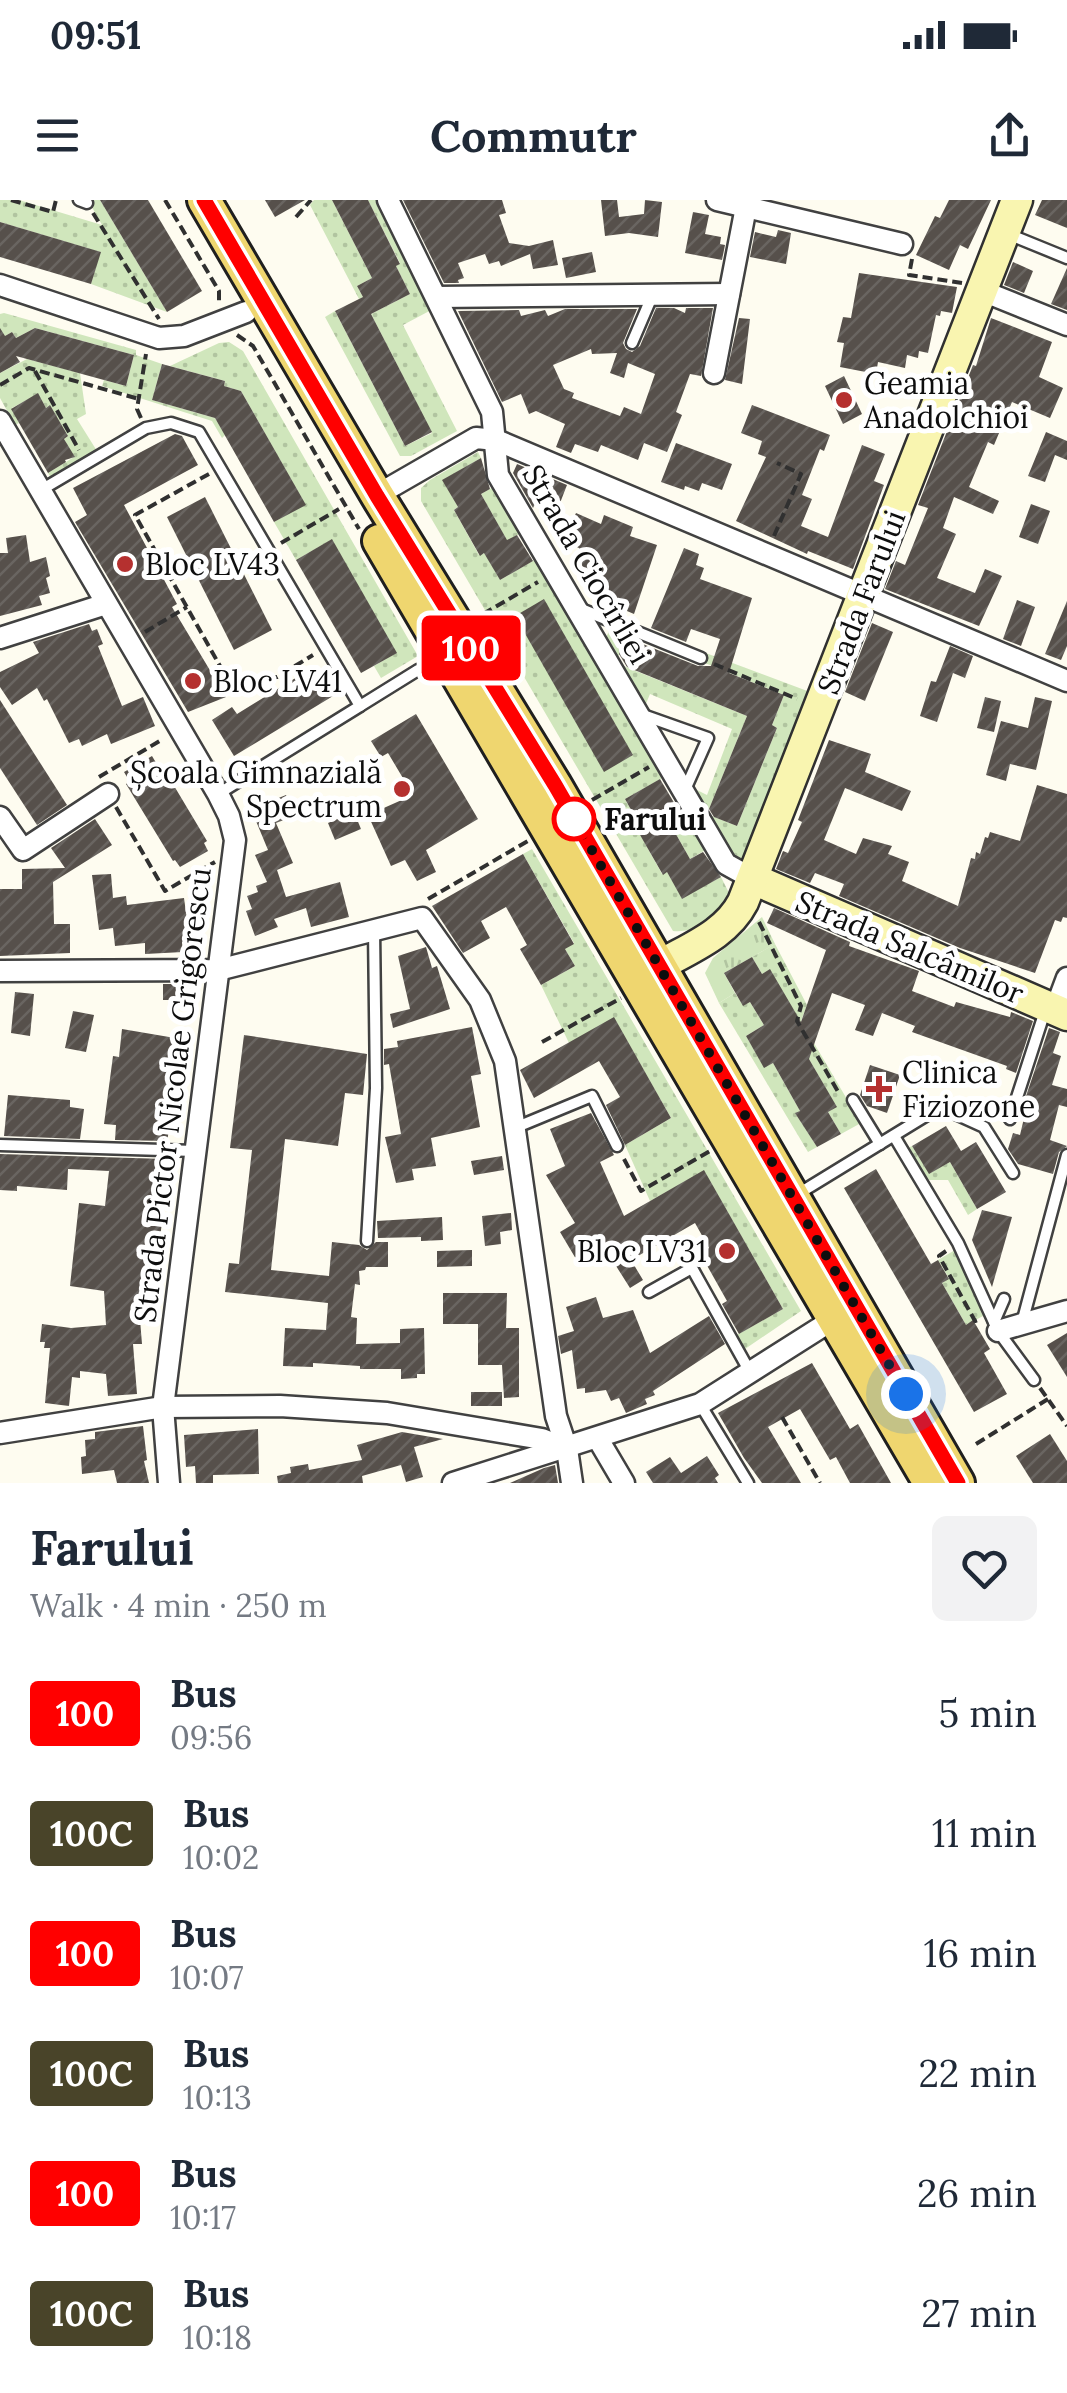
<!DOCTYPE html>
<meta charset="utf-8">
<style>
body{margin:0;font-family:Lora,serif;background:#f2f2f3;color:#1f2937;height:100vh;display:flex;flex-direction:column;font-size:38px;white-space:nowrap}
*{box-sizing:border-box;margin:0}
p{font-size:32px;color:#747a83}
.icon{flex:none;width:55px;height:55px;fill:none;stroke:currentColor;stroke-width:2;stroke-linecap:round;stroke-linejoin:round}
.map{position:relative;height:1283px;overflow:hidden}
.side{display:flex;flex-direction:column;background:#fff;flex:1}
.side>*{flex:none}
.badge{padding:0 20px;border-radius:8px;font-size:35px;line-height:65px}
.you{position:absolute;width:50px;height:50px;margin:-25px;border:8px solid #fff;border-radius:50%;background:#1a73e8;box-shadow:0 0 0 15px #1a73e833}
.map>.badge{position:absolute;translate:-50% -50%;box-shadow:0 0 0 5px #fff}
.round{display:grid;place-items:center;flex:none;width:105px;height:105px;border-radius:15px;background:#f2f2f3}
.headline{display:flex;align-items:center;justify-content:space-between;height:170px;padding:0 30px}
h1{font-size:48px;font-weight:700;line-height:75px}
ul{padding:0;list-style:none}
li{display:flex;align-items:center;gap:30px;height:120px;padding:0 30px}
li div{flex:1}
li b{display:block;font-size:38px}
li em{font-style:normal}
li .badge{min-width:110px;font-weight:700;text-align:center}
.status{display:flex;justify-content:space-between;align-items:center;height:70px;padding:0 50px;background:#fff;direction:ltr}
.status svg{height:28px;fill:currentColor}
header{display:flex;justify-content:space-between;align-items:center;height:130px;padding:0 30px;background:#fff;font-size:45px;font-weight:700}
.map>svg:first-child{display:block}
</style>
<div class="status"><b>09:51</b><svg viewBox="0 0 49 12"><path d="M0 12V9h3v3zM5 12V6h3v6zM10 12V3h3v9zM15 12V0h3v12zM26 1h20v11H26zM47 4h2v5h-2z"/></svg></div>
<header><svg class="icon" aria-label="menu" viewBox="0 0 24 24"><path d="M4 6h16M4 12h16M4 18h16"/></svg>Commutr<svg class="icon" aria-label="share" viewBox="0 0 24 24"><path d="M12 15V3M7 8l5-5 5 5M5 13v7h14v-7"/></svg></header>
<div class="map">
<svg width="1067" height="1283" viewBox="0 0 1067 1283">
<defs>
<pattern id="grass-tufts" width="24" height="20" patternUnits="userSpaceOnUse" patternTransform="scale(2.5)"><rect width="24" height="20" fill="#d0e6bc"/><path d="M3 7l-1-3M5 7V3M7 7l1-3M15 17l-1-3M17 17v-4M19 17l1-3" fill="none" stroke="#b1c4a0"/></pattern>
<pattern id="garden-dots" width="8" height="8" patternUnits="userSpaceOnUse" patternTransform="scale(2.5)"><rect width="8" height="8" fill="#d0e6bc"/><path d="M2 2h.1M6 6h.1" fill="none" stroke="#b1c4a0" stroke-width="1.8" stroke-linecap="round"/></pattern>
<pattern id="building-hatch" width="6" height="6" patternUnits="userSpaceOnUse" patternTransform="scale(2.5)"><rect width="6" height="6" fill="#56504b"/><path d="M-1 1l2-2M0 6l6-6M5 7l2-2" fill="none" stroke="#696561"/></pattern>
</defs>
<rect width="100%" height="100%" fill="#fefcf0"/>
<path fill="url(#grass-tufts)" d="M762 717 775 744 724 773 735 793 719 803 705 773 713 758Z"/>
<g fill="url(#garden-dots)">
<path d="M0 0H19L102 25 88 0H100L167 112 91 84 100 52 0 22Z"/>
<path d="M314 0H332L372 78 357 86 363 97 359 99 310 5Z"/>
<path d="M368 0H379L435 108 403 125 457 231 411 256H400L325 117 335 111 405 246 432 233 371 114 410 94 396 66 400 63Z"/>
<path d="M4 113 136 150V155L162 164 152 200 215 218 225 235 222 238 212 221 102 186 104 180 126 186 134 155 35 128 16 138 12 132 0 139V114Z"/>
<path d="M229 142 243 151 418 456 381 478 374 466 396 453 331 340 296 360 274 322 305 304 241 191 224 186 225 181 170 166 219 143Z"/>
<path d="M27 159 80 173 86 214 77 219 97 251 51 278 48 273 74 257 64 239 68 236 50 206 46 208 38 194 12 208 19 223 15 225 0 198V173Z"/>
<path d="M478 252 481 258 443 280 458 307 454 310 479 355 485 353 500 380 538 358 652 560 657 558 709 648 690 659 664 613 679 604 664 577 625 599 640 626 637 629 662 674 667 672 682 698 721 677 731 697C719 714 696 734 673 731L421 301V288L430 280Z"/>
<path d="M497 285 524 331 507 341 481 294Z"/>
<path d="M611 426 627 432 616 463 747 516 707 614 737 626 777 528 772 525 784 495 700 461 703 452 810 492 742 666 730 660 692 596 695 589 707 595 732 529 650 494 645 506 603 445Z"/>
<path d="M532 649 801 1111 745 1149 735 1136 783 1109 704 971 650 1001 625 945 671 918 614 818 569 843 541 785 575 766 565 749 574 743 523 654Z"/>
<path d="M775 744 807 805 801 821 861 923 841 934 828 912 836 906 794 833 769 770 762 774 752 757Z"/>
<path d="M735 793 743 805 750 802 764 825 746 836 764 867 773 863 800 911 796 914 817 947 808 952 719 803Z"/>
<path d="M912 946 929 973 950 962 977 1009 968 1015 948 980H929L908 948Z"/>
<path d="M955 1050 985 1115 966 1125 942 1083 949 1078 938 1060Z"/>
</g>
<g fill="url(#building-hatch)" fill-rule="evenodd">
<path d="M100 0H148L202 91 167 112Z"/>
<path d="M265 0H305L275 17Z"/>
<path d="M332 0H368L400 64 396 66 410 94 371 114 432 232 405 246 335 111 363 97 357 86 372 78Z"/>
<path d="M403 0H502L506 13 499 15 509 43 529 46 553 40 558 65 533 69 530 54 501 66 499 61 489 64 485 54 458 63 464 78 458 80 459 83H444Z"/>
<path d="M601 0H617L619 17 644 14 645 0 662 2 658 37 629 33 605 36Z"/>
<path d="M949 0H991L968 49 960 45 949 70 916 55 935 16 940 18Z"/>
<path d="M1042 0H1067V28L1035 15Z"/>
<path d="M693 12 709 15 705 34 721 37 720 44 725 45 722 60 685 53Z"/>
<path d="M0 22 101 52 91 84 0 57Z"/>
<path d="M778 30 791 33 786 64 750 57 755 32 776 37Z"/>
<path d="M592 52 596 72 566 78 562 58Z"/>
<path d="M1013 62 1033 71 1024 93 1004 85Z"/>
<path d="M1067 68V110L1051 104Z"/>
<path d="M859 73 957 87 952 113 941 111 940 116 936 115 928 153 919 151 918 158 907 155 905 168 878 162 876 174 840 167 844 143 837 142 843 117 851 118Z"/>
<path d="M656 108H674L685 113 686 108H713L701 176 690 174 676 212 682 215 667 252 644 243 638 260 601 245 598 252 575 244 571 253 556 247 565 224 536 211 529 214 521 194 502 202 458 111 519 110 521 116 545 110 548 116 565 109H637L623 143 626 149 632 152 640 146ZM591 149 592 154 617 153 610 173 624 178 628 163 655 174 641 214 624 207 620 216 572 198 574 193 564 189 553 165Z"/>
<path d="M739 118 750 119 742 184 725 180Z"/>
<path d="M991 118 1052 142 1039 177 1063 188 1050 218 1012 202 994 245 988 242 969 287 999 301 993 314 954 297 943 328 956 334 937 378 975 393 985 369 1002 376 979 426 885 389 896 361 905 365 928 308 918 305 973 165 976 166Z"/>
<path d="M0 128 5 136 12 132 16 138 35 128 134 155 126 186 16 156 20 162 0 173Z"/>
<path d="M162 164 225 181 224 186 241 191 306 305 274 322 215 218 152 200Z"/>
<path d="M844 176 862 214 843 224 825 186Z"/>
<path d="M38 193 46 208 50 205 68 236 64 239 75 257 65 260 66 262 48 273 11 209Z"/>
<path d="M752 205 830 235 824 251 820 249 802 295 812 299 801 326 828 337 862 245 885 254 874 281 884 285 853 369 808 351 807 354 736 321 766 257 758 254 762 241 741 233Z"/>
<path d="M1046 232 1067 241V260L1055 255 1045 282 1028 276Z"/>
<path d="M175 234 182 236 198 265 124 305 177 404 172 407 226 497 188 512 75 322 87 315 73 288Z"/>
<path d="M676 243 732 264 722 290 702 283 699 291 685 286 684 290 661 282Z"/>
<path d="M481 258 490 289 481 294 507 340 517 335 533 361 500 380 484 353 480 356 454 310 458 307 442 280Z"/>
<path d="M517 264 567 285 560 303 540 294 533 308 513 273Z"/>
<path d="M205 297 272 430 234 450 167 317Z"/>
<path d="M1031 304 1050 311 1038 344 1019 337Z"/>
<path d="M576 313 601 324 604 315 633 327 630 336 657 345 634 414 613 405 617 397 598 392 587 394 579 348 567 343 570 335 567 334Z"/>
<path d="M26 335 30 362 46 357 50 376 46 378 50 393 39 396 42 405 0 416V353H8L6 338Z"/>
<path d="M332 339 397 453 361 473 296 360Z"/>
<path d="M684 348 699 354 696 365 704 368 700 379 752 398 729 473 784 495 772 525 777 528 737 626 714 617 709 609 747 516 627 467 619 454 625 437 698 466H711L720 439 691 429 686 442 651 428Z"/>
<path d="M544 399 633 555 604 572 515 416Z"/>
<path d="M1017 400 1035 407 1021 446 1003 439Z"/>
<path d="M1067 401V446L1061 460 1045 454Z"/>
<path d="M872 423 893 432 865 501 845 492Z"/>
<path d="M89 424 92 431 97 429 103 444 98 446 122 506 143 497 155 526 111 544 107 534 82 546 79 539 69 543 47 499 44 501 37 488 12 505 0 487V472L39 453 33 442Z"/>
<path d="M950 446 973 456 965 478 953 473 937 522 920 516 931 481 936 482Z"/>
<path d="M315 466 333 496 234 556 212 520 232 507 237 514Z"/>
<path d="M985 497 1001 501 994 532 977 528Z"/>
<path d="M1035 497 1052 501 1036 570 1010 564 1006 581 986 575 1001 521 1028 528Z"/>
<path d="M0 500 67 605 37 625 0 568Z"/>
<path d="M416 514 478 619 426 650 436 672 417 681 405 660 391 666 368 615 413 595 388 553 381 557 371 541Z"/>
<path d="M829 540 871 554 865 572 911 591 902 611 845 588 824 640 856 654 863 638 892 646 888 654 909 662 902 681 958 706 971 658 975 659 976 652 980 654 985 637 988 638 990 632 1020 641 1037 585 1067 594V718L1063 717 1061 722 1055 720 1035 773 960 748 839 696 844 684 815 673 810 683 776 669 783 651 788 653 802 622 798 620Z"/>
<path d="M152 556 158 566 161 564 207 641 204 643 208 651 180 667 175 660 173 661 126 584 130 582 124 572Z"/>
<path d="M660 579 676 606 664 613 690 659 703 652 721 677 682 699 667 672 663 675 636 628 640 626 625 599Z"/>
<path d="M286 595 294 616 276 623 293 663 277 670 286 697 340 682 349 717 311 727 306 708 274 719 278 727 255 736 246 711 252 709 247 696 258 692 256 686 267 682 255 655 268 650 251 609Z"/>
<path d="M354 612 361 629 335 640 328 623Z"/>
<path d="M95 619 112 645 53 682 54 724H70V753L0 756V689H22V669L65 668 51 648Z"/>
<path d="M523 654 574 744 565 749 575 766 541 785 520 749 527 745 506 707 481 721 490 738 463 753 432 706Z"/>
<path d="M111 674 113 698 126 696 127 705 184 698 190 742H182L183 752 145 754V743L115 746 113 728 99 730 92 675Z"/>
<path d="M774 708 850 742 849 746 919 771 912 791 954 807 956 802 1010 817 1011 812 1033 821 1016 873 1006 869 1007 866 912 832 915 826 882 813 873 836 855 830 865 805 832 793 809 859 837 907 828 912 841 934 817 947 795 913 800 911 773 863 764 868 746 836 764 825 750 802 743 806 724 773 752 757 762 774 770 769 801 822 826 750 767 723Z"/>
<path d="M426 747 432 768 437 766 450 809 393 828 390 814 410 809 398 756Z"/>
<rect x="163" y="784" width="25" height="16"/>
<path d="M15 792 34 794 30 836 11 833Z"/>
<path d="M73 811 94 815 86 852 65 848Z"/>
<path d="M614 817 671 918 625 945 606 905 620 897 599 861 534 898 520 870Z"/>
<path d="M472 827 481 874 471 876 480 927 431 938 436 966 412 969 414 980 396 983 385 937 401 934 389 864 384 865V849L398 847 397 841Z"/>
<path d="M1049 828 1060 832 1053 853 1061 856 1052 885 1067 889V907L1059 905 1050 940 1067 946 1059 952 1053 974 1018 964 1008 949 1013 933 1020 935 1029 897 1026 896Z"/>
<path d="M122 829 175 838 171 865 181 867 167 941 115 940 116 925 104 924 113 856 119 857Z"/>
<path d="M244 835 367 854 363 895 345 893 338 946 285 939 271 1070 329 1076 332 1042 359 1045 367 1050 376 1042H388V1067H366L365 1070 359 1071 360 1085 355 1084 351 1117 357 1118 356 1144 400 1143V1129L424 1128 425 1174H417V1178L401 1179V1169H360V1166L313 1163V1167L283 1166 285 1128 326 1130 328 1103 225 1092 229 1063 239 1064 252 950 230 948Z"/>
<path d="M870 865 900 875 887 913 867 906 860 895Z"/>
<path d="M8 895 70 900V907L84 909 80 939 4 936Z"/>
<path d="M591 913 614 955 600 962 624 1016 704 970 783 1109 739 1134 722 1104 727 1101 700 1053 709 1048 695 1023 631 1060 643 1080 630 1088 611 1058 600 1066 590 1050 576 1059 560 1032 575 1023 546 975 565 966 550 929Z"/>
<path d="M946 926 961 951 976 942 1006 992 977 1009 950 962 929 974 912 946Z"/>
<path d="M0 954 166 959 167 979 157 1064 148 1063 150 1094 138 1095 142 1144H133L137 1194 108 1196 106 1174 80 1171V1178L72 1177 69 1206 45 1203 50 1148H44L45 1142H40L42 1124 71 1128 106 1125 104 1091 70 1086 79 1003 105 1006 109 971 68 969 67 990 17 986V991L0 990Z"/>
<path d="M502 956 504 970 474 975 471 961Z"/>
<path d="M876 969 931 1064 938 1060 949 1079 942 1083 966 1125 973 1120 990 1149 984 1153 1007 1194 974 1212 844 988Z"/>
<path d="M982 1010 1012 1017 992 1087 972 1040Z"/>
<path d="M511 1013 512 1030 500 1032 501 1044 485 1046 482 1016Z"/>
<path d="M442 1017 443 1040 421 1041V1037L378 1038 377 1021Z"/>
<path d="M472 1050V1066L437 1067V1051Z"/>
<path d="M443 1093H507L506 1128H519V1197L504 1198 502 1165H478V1124H443Z"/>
<path d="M596 1097 603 1118 633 1110 650 1153 709 1116 725 1144 653 1191 655 1195 645 1199 647 1204 626 1213 619 1198 611 1201 606 1190 585 1193V1188L577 1189 572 1150 561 1154 558 1136 574 1131 566 1107Z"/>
<path d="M1067 1133V1177L1047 1145Z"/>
<path d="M812 1163 850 1229 858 1224 891 1283H850L836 1257 830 1260 800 1209 768 1227 801 1283H762L744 1258 718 1213Z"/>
<rect x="471" y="1192" width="31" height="14"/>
<path d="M143 1226 147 1260 144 1261 149 1283H117L114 1270 82 1274 81 1257 86 1256 85 1240 95 1239V1232Z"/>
<path d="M258 1229 259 1274 213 1275V1283H196L195 1266 186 1267 184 1235Z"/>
<path d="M402 1232 443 1239 414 1247 423 1277 406 1282 401 1265 362 1276 363 1283H278L277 1276 291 1273 290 1267 308 1264 309 1270 362 1260 357 1245Z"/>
<path d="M1050 1234 1067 1261V1283H1033L1016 1256Z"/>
<path d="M707 1256 719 1275 715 1278 718 1283H653L646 1272 670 1257 681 1273Z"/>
<path d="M555 1265 558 1283H510L544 1268Z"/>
</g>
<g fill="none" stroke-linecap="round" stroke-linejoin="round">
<defs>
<g id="lane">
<path d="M79 0 87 3"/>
<path d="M1008 34 1067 58"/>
<path d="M632 143 653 94"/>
<path d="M41 290 146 228 171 223 199 232 360 506 218 594"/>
<path d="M581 409 701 458"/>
<path d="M360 506 418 470"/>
<path d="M643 515 708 538 684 592"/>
<path d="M853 900 880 944"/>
<path d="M1010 919 1045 811"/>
<path d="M517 927 592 896 617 946"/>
<path d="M894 936 958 1043 998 1131 1034 1180"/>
<path d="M0 945 195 951"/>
<path d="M798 994 940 907 984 927 1013 973"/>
<path d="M367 1041 376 888 374 730"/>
<path d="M649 1092 692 1068 750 1172"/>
<path d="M994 1122 1004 1099"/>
<path d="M1022 1123 1067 955"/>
<path d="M700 1204 748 1283"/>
</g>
<g id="street">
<path d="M388 0 492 212 498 275 726 664 753 679"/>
<path d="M717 0 902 44"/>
<path d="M0 85 159 138 184 136 246 112"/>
<path d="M980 90 1067 125"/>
<path d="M437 97 729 94"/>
<path d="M714 173 746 7"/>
<path d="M0 221 218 594 229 616 235 640 163 1207 169 1283"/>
<path d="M377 295 476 238 496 240 1067 481"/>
<path d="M0 438 106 404"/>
<path d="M0 617 23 650 108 594"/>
<path d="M0 771 218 770 422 718 480 800 505 861 556 1216 567 1249 572 1283"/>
<path d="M1055 810 1067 778"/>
<path d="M998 1131 1067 1111"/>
<path d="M0 1233 163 1207 280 1206 387 1213 542 1239 567 1249"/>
<path d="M598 1239 624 1283"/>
<path d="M453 1283 700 1204 834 1119"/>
</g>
<g id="secondary">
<path d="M753 679 1067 815"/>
<path d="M659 766C689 748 726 735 743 702L1017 0"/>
</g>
<g id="primary">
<path d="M204 0 377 295 555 585 958 1283"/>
<path d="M379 341 930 1283"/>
</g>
</defs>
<use href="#lane" stroke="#414141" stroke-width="15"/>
<use href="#street" stroke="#414141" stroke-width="25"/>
<use href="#secondary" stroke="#303030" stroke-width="35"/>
<use href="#primary" stroke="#1f1f1f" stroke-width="38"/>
<g stroke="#303030" stroke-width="4" stroke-dasharray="10 5" stroke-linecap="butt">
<path d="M11 0 53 12 56 0"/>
<path d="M165 0 219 91V101"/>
<path d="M93 13 159 119"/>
<path d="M296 17 311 0"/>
<path d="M912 59 909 75 962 83"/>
<path d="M237 135 253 146 359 329"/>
<path d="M35 171 79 250"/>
<path d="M0 185 29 168 139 199"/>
<path d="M141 218 137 209 146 154"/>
<path d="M209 274 135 315 229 482 277 477 313 455"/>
<path d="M774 336 801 274 777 263"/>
<path d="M281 343 339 309"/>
<path d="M483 414 538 382"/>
<path d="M145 432 187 407"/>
<path d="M714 464 797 499"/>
<path d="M99 577 163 539"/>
<path d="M592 600 649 567"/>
<path d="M116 607 165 691 215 662"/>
<path d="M428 699 528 641"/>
<path d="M759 722 801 806 797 821 840 895"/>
<path d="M542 842 621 798"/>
<path d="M624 959 641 991 710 951"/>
<path d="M946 1051 939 1056 975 1121 978 1120"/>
<path d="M1040 1188 1067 1226"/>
<path d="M782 1217 820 1283"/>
<path d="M976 1244 1048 1199"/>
</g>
<use href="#lane" stroke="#fff" stroke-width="10"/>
<use href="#street" stroke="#fff" stroke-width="20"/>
<use href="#secondary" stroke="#f9f5b0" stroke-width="30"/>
<use href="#primary" stroke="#efd66f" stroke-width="32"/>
</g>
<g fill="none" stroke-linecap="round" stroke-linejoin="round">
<defs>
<path id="line" d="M204 0 377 296 555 585 958 1283"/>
</defs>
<use href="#line" stroke="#fff" stroke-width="22"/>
<use href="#line" stroke="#f00" stroke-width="15"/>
<path stroke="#0e0e0e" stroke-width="10" stroke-dasharray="0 18" d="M574 619 906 1194"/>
</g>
<g fill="#b5302f" stroke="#fff" stroke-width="4">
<circle cx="844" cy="200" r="10"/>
<circle cx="125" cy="364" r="10"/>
<circle cx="193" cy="481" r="10"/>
<circle cx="402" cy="589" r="10"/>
<path d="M874 874h10v10h10v10h-10v10h-10v-10h-10v-10h10z"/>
<circle cx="727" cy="1051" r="10"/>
</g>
<circle fill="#fff" stroke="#f00" stroke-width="5" cx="574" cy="619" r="20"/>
<g text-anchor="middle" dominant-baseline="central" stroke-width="10" stroke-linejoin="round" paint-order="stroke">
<g font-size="30" fill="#0e0e0e" stroke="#fff" text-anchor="start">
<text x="864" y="183">Geamia<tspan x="864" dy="34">Anadolchioi</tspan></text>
<text x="145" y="364">Bloc LV43</text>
<text x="213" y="481">Bloc LV41</text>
<text x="382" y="572" text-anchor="end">Școala Gimnazială<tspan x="382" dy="34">Spectrum</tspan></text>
<text x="902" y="872">Clinica<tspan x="902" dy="34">Fiziozone</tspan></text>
<text x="707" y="1051" text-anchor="end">Bloc LV31</text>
</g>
<g font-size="30" fill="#0e0e0e" stroke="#fff">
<text transform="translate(587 364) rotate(60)">Strada Ciocîrliei</text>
<text transform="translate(861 402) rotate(-69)">Strada Farului</text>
<text transform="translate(910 747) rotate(23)">Strada Salcâmilor</text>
<text transform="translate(172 895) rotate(-83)">Strada Pictor Nicolae Grigorescu</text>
</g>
<g font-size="30" font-weight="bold" fill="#0e0e0e" stroke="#fff" text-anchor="start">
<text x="604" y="619">Farului</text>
</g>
</g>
</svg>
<div class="you" style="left:906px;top:1194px"></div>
<b class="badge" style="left:471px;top:448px;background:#f00;color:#fff">100</b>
</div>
<section class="side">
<div class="headline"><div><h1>Farului</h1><p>Walk · 4 min · 250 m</p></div><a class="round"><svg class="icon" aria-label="heart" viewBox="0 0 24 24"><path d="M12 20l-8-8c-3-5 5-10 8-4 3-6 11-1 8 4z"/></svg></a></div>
<ul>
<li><span class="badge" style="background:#f00;color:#fff">100</span><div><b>Bus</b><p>09:56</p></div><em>5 min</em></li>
<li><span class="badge" style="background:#494429;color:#fff">100C</span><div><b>Bus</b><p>10:02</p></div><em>11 min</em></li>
<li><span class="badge" style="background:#f00;color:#fff">100</span><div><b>Bus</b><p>10:07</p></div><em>16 min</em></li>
<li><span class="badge" style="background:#494429;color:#fff">100C</span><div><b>Bus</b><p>10:13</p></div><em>22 min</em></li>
<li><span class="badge" style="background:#f00;color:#fff">100</span><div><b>Bus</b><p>10:17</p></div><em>26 min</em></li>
<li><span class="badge" style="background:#494429;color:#fff">100C</span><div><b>Bus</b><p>10:18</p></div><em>27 min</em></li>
</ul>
</section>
